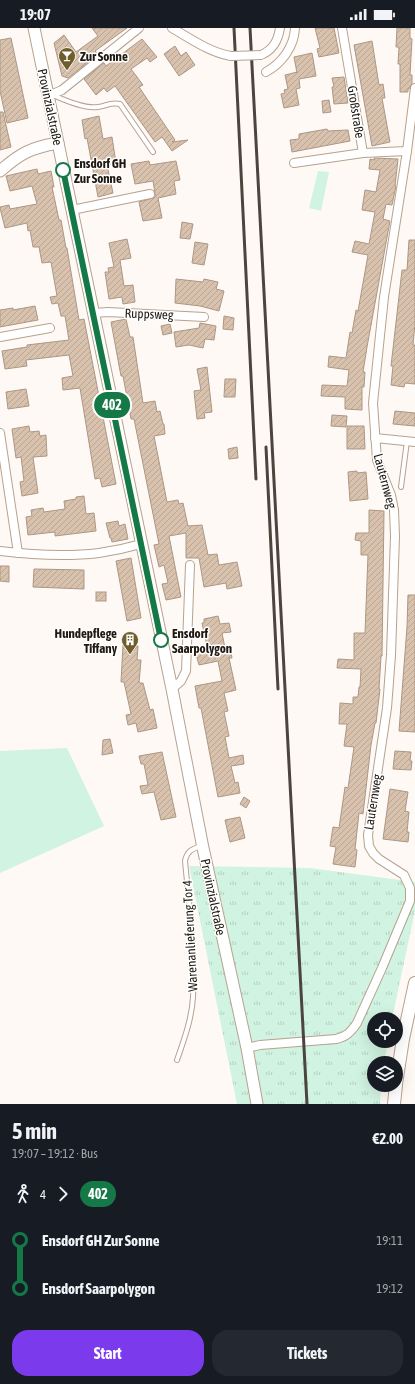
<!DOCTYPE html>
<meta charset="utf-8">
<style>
body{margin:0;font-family:"Asap Condensed",sans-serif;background:#242831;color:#f1f3f6;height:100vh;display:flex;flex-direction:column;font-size:15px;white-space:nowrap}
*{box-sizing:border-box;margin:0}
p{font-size:13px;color:#9ea1a6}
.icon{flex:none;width:22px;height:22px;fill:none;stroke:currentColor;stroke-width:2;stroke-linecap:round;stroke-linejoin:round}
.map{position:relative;height:1076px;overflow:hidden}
.details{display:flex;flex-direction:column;background:#171b24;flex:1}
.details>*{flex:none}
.badge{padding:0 8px;border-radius:13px;font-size:14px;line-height:26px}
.tools{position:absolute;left:367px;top:984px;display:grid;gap:8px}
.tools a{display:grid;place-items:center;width:36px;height:36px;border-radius:50%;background:#171b24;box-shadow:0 4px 16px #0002;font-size:20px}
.map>.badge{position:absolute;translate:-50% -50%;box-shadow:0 0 0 2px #fff}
.legs{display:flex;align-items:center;gap:6px;height:44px;padding:0 12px;font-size:13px}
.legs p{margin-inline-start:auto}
.summary{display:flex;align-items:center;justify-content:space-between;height:68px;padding:0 12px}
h1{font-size:22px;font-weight:700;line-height:30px}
.action{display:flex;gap:8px;margin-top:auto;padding:8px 12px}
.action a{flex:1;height:46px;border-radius:16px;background:#7c3aed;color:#fff;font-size:16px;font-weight:700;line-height:46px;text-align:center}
.action a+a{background:#242831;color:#f1f3f6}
ul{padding:0 12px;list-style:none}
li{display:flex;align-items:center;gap:14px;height:48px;font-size:15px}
li i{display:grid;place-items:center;width:6px;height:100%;margin:0 5px;background:currentColor}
li i::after{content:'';width:10px;height:10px;margin:-5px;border:3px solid;border-radius:50%;background:#171b24}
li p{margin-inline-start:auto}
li:first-child i{background:linear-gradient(#0000 50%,currentColor 0)}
li:last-child i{background:linear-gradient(currentColor 50%,#0000 0)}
.status{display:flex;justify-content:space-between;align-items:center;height:28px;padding:0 20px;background:#171b24;direction:ltr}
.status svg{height:11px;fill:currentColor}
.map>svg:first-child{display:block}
</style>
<div class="status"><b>19:07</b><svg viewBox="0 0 49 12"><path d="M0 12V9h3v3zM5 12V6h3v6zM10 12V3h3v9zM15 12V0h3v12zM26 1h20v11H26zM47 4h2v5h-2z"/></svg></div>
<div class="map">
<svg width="415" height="1076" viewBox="0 0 415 1076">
<defs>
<pattern id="grass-tufts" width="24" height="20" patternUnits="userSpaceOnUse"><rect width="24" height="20" fill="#d1f3e1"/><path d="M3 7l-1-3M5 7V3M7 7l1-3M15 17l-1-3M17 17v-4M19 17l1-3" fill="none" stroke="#b3d0c0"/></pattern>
<pattern id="building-hatch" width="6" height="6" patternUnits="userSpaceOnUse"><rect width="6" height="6" fill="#d8c2ae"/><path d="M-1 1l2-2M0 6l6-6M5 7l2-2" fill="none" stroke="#b9a695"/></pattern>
</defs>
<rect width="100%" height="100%" fill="#fef9f5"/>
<path fill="url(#grass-tufts)" d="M189 838 310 840 415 854V883L392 991H374V1013H388L384 1035H374V1057H381L380 1076H237Z"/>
<g fill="#d1f3e1">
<path d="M318 143 329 144 321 183 309 180Z"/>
<path d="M67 720 104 798 0 845V723Z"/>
</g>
<g fill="url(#building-hatch)" stroke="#ac9784">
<path d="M92 0H127L95 23 98 26 68 50 62 48 54 15 64 7 76 24 98 8Z"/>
<path d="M315 0H334L339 25 319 29 317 21 320 20Z"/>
<path d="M397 0H410V10L412 11 410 47H412V56L409 61H408V64H400V36H398L399 19H396Z"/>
<path d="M11 10 28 90 7 95 0 63V12Z"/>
<path d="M142 11 157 29 150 34 147 30 131 41 143 57 139 59 175 112 172 114 188 112 172 123 162 109 155 114 115 58 107 64 104 60 96 67 84 51 104 35 106 38Z"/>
<path d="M372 13 379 57 383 56 385 70H382L390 114 372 118 354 17Z"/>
<path d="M175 18 181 28 186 24 195 37 179 48 164 26Z"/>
<path d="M312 25 316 48 299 51 300 60 296 61 299 77 284 80 281 66 285 65 284 62 288 61 285 47 297 44V45L294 29Z"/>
<path d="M344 49 348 75 334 76 332 59H334L332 50Z"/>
<path d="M329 72 331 84 323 85 322 73Z"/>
<path d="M0 84H3L11 119 0 122Z"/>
<path d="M99 88 103 111 112 109 116 135 107 137 113 165 98 169 87 110 85 111 82 92Z"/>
<path d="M327 101 328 103 348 102 350 113 292 124 290 112 299 111V106Z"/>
<path d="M374 130 398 131 395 158H396L392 177 386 176 383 191 390 193 367 319 363 344H365L364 359H362V382L345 381V369L321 368 322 357 347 358 349 342 328 339 329 328 346 330 350 304 352 305 356 282 358 283 368 227 352 224 355 213 369 216 375 184 362 182 365 162 376 164 380 142 369 141 370 131 375 132Z"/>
<path d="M149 133 150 137 176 133 180 152 174 153 176 166 158 170 162 190 143 193 139 174 153 170 155 169V165L153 153 135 156 131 136Z"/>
<path d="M37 141 38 146 51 143 54 159H52L59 192H61L66 220H67L79 292 84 291 116 456 102 459 100 450 95 451 80 360 63 362 62 350 73 348 69 327 26 332 27 338 5 341 2 323 27 319V317L69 312 65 288H61L58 275 52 276 50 269 57 268 51 234 42 235 39 219H33L30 202 28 203 27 195 5 200 0 180V179L9 177 10 181 37 176 32 158 10 163 6 148Z"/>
<path d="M182 194 193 196 190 211 180 210Z"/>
<path d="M127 211 131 230 120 232 124 258 133 257 135 274 123 276 122 269 109 271 105 244H109L108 240 114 239 109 215Z"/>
<path d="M409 212H415V296L413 317H415V356L405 355 404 359 391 357 393 338H391L402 242H407Z"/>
<path d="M195 214 208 216 204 237 192 235Z"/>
<path d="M176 251 203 254 204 251 218 254 216 261 224 263 219 283 200 278 175 275Z"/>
<path d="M35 278 38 292 0 299V282L13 280V282Z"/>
<path d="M224 288 234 290 233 302 223 301Z"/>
<path d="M126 291 130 309H133L143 375 155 373 157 384 160 383 163 396H164L165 406 154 408 167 474 178 472 179 476 183 475 188 498 202 497 208 527 217 526 219 537 237 534 242 558 227 561 226 555 204 559 199 530H186V505L169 508 181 569 166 572 162 556 168 555 164 537 159 539 154 517 159 516 134 391H131L123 348H121L111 294Z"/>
<path d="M200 295 216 298 214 312 205 311 203 320 189 317 176 319 174 304 199 300Z"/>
<path d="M170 296 172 305 163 307 161 298Z"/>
<path d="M207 339 212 384 204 385 205 390 197 391 194 363 201 362 197 341Z"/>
<path d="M225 351H236L235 369H224Z"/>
<path d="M26 361 29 378 8 381 6 364Z"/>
<path d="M395 383 415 385V398L393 396Z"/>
<path d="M332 387 347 388 346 399 331 398Z"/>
<path d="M29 398 30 404 39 403 40 408 46 407 47 428 33 429 38 465 22 468 20 454 24 453 21 429 16 430 12 401Z"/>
<path d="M347 398H364L365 421H347Z"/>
<path d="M237 419 238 430 229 431 228 421Z"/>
<path d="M357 443V445L366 444 368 471 350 473 348 444Z"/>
<path d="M84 468 86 486 94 485 96 503 55 508V504L28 507 26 489 32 488 31 482 43 480 44 484 65 481 64 473 76 471V469Z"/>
<path d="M369 482 384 483 382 628H381L379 661H380L376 695H375L371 717 363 786 359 785 355 821 357 822 355 839 333 836 336 819 330 818 333 799 339 800 345 759 348 760 354 719 344 718 347 696H339L340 675 353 676V669H358L359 659H360L361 641 337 640 338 631 354 632V605H365L368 527H361V513L355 512 356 505H369Z"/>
<path d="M118 493 119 498 125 496 128 511 112 514 111 510H110L106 495Z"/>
<path d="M131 530 141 590 127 593 116 533Z"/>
<path d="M0 538H9V554L0 553Z"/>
<path d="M34 541 84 542V561L33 559Z"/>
<rect x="96" y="564" width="10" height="9"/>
<path d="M408 567H415V704L399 703 407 599Z"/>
<path d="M218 588 220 596 229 595 231 604 222 605 225 620 230 619 232 630H229L236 662 224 665 228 683 224 684 229 708 225 709 229 730 243 727 244 736 231 738 235 755 238 754 240 765 218 769 201 680H199L195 658 222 653 218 633 199 637 196 626H198L197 620 207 618 202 595H204V591Z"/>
<path d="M123 617 138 618 137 632H141L139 655H143L150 682 153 681 157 700 138 704 136 695 128 697 126 687 131 686 124 654H121Z"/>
<path d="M110 711 113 725 102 727 103 712Z"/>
<path d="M395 723 411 724 410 733H412L411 742 393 741Z"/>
<path d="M162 724 176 789 161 792 154 764 142 766 140 758 148 757 144 736H141L139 728Z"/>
<path d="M390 761 408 764 405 783 409 784 407 804H409L408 814 383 811Z"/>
<path d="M244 769 250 773 246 780 240 776Z"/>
<path d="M240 789 245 810 230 814 225 792Z"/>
</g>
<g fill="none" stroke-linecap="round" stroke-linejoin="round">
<defs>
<g id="lane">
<path d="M53 67C64 72 86 81 98 79 107 78 109 74 120 76L153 124"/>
<path d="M401 459 407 413"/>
<path d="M177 1032C184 1012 192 990 193 969 196 925 189 877 185 833 187 823 192 821 201 818"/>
</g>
<g id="street">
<path d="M172 0C191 11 209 24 231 28"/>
<path d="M342 0 363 125"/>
<path d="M261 27C273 22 278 13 280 0"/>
<path d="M266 44C282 35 294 19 295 0"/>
<path d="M48 68 62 62 139 0"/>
<path d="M294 135 363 125 407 123"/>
<path d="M72 182 150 166"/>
<path d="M93 285 108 284 204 289"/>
<path d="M0 309 50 300"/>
<path d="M0 405 18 525"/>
<path d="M375 410 415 414"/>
<path d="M0 523C33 527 66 529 99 525 113 523 127 520 141 516"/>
<path d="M172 661 181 653 186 643 190 537"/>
<path d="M247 1020 260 1017 336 1011C346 1009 351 1004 357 995L382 940 410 873V860L404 847 379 831 373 825 369 818 368 807 387 680 391 627 395 508 394 482 391 467 377 432 373 375 384 269 407 123 415 60"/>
</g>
<g id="secondary">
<path d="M34 0 172 661 203 820 247 1020 257 1076"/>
<path d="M0 143C21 125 30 120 58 115"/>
</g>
<g id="primary">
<path d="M396 1056 403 1011 415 955"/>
<path d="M394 1076 396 1057"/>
</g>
</defs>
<use href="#lane" stroke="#b7a28e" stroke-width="6"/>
<use href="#street" stroke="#b7a28e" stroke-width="10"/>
<use href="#secondary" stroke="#b7a28e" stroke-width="13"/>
<use href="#primary" stroke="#b7a28e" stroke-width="14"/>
<use href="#lane" stroke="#fff" stroke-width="4"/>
<use href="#street" stroke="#fff" stroke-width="8"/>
<use href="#secondary" stroke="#fff" stroke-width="11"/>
<use href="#primary" stroke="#fff" stroke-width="12"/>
<g stroke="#4c453e" stroke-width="3">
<path d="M234 0 256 451"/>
<path d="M250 0 307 1076"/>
<path d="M266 419 278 661"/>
</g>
<defs>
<path id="street-bridge" d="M231 28 261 27"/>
</defs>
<use href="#street-bridge" stroke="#b7a28e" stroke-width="10" stroke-linecap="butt"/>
<use href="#street-bridge" stroke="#fff" stroke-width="8"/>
</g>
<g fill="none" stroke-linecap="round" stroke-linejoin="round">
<defs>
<path id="line-1" d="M63 142 161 612"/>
</defs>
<use href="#line-1" stroke="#fff" stroke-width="9"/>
<use href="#line-1" stroke="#157947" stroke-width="6"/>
</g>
<defs>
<symbol id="bar-pin" viewBox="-11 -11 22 30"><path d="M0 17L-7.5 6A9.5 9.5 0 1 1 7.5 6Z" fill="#705d2c" stroke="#fff"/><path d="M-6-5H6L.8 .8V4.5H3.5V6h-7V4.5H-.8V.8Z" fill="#fff"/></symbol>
<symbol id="building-pin" viewBox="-11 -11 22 30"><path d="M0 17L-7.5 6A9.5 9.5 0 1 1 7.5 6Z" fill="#705d2c" stroke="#fff"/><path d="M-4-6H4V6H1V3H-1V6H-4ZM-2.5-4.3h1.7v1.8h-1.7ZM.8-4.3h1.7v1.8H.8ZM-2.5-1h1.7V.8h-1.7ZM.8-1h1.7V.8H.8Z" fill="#fff"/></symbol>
</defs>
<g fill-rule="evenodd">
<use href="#bar-pin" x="57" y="18" width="20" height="27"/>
<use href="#building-pin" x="120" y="602" width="20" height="27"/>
</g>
<g fill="#fff" stroke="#157947" stroke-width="2">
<circle cx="63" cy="142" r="7"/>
<circle cx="161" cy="612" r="7"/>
</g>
<g text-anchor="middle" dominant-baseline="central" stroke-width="3" stroke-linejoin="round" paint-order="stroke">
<g font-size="13" font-weight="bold" fill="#211a12" stroke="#fff" text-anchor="start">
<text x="80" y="28">Zur Sonne</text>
<text x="117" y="605" text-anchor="end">Hundepflege<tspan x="117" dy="15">Tiffany</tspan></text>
</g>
<g font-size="13" fill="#211a12" stroke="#fff">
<text transform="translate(50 79) rotate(78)">Provinzialstraße</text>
<text transform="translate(356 84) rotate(81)">Großstraße</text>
<text transform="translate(149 286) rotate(2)">Ruppsweg</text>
<text transform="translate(385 453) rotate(75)">Lauternweg</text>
<text transform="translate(373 774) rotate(-81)">Lauternweg</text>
<text transform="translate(213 869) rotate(78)">Provinzialstraße</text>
<text transform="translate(190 908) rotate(-93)">Warenanlieferung Tor 4</text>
</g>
<g font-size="13" font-weight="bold" fill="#211a12" stroke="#fff" text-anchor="start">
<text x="74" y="135">Ensdorf GH<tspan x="74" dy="15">Zur Sonne</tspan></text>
<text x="172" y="605">Ensdorf<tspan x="172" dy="15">Saarpolygon</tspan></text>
</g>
</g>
</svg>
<div class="tools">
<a><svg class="icon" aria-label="locate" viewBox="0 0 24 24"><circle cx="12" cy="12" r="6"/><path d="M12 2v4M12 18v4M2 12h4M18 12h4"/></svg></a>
<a><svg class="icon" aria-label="layers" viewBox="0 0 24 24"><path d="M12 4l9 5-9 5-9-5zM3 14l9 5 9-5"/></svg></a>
</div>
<b class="badge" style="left:112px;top:377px;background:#157947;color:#fff">402</b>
</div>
<section class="details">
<div class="summary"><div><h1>5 min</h1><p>19:07 – 19:12 · Bus</p></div><b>€2.00</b></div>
<div class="legs"><svg class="icon" aria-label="walk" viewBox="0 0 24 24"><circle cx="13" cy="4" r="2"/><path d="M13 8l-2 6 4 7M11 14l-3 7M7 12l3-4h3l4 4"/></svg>4<svg class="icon" aria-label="forward" viewBox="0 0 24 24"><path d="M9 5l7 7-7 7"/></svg><b class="badge" style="background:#157947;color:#fff">402</b></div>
<ul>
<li><i style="color:#157947"></i><b>Ensdorf GH Zur Sonne</b><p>19:11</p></li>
<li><i style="color:#157947"></i><b>Ensdorf Saarpolygon</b><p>19:12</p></li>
</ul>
<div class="action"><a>Start</a><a>Tickets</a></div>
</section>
